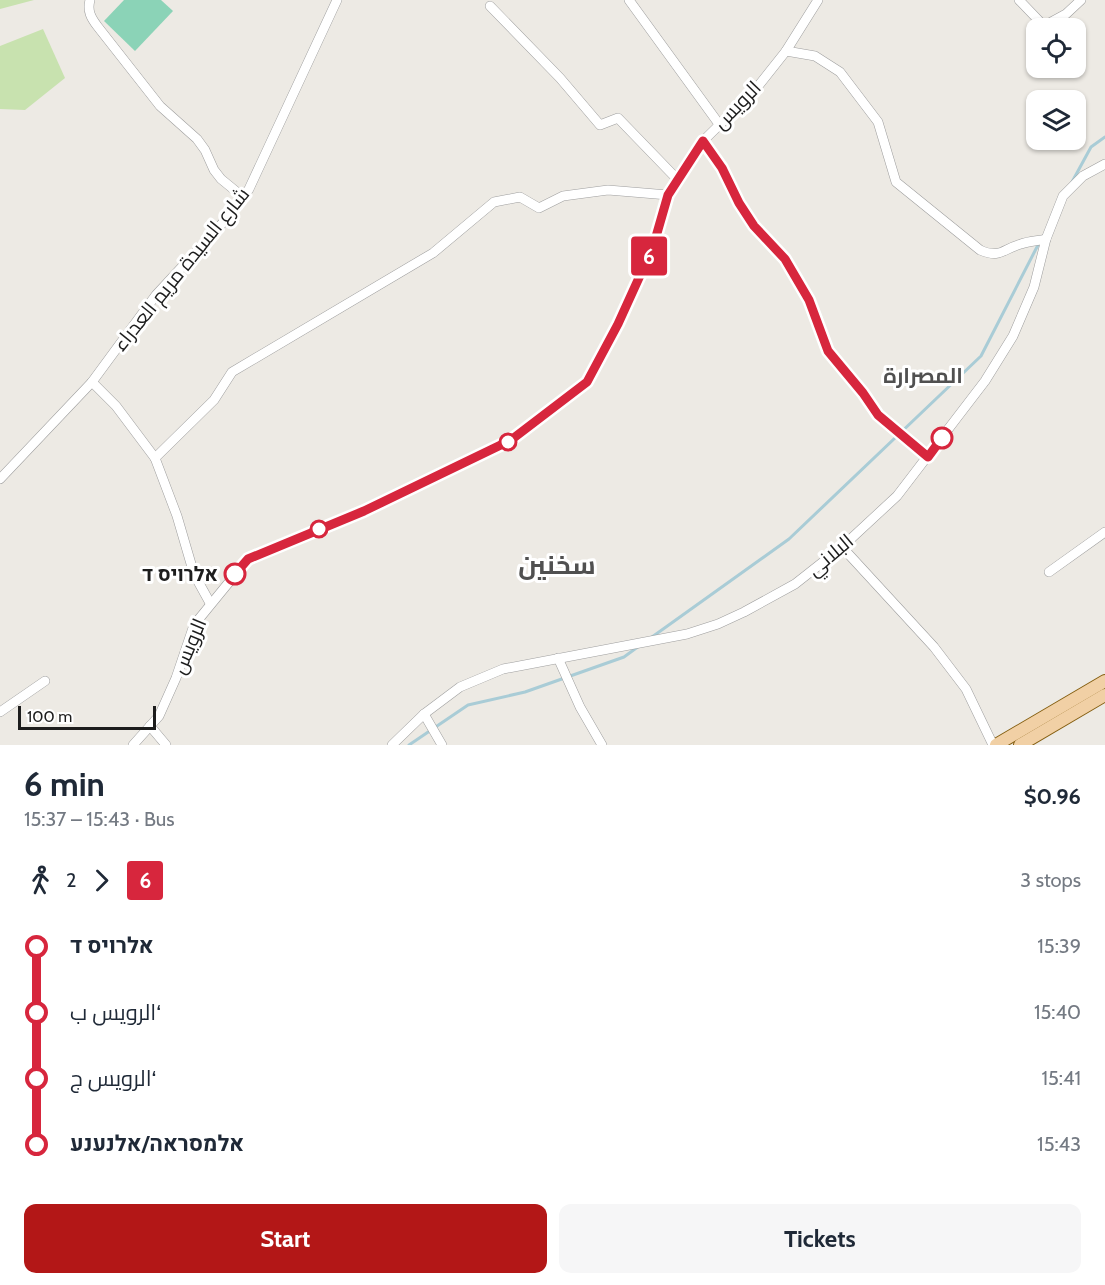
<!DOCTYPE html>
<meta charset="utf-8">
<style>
body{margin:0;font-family:Cabin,Cairo,Heebo,sans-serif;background:#f6f6f7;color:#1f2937;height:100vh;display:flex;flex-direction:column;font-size:22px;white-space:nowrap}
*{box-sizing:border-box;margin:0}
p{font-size:20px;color:#747a83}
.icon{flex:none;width:33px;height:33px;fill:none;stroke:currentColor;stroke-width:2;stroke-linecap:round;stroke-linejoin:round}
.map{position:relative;height:745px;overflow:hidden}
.details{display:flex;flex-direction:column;background:#fff;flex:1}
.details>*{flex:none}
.badge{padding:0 12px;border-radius:4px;font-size:21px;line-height:39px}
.tools{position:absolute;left:1026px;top:18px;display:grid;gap:12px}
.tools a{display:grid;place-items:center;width:60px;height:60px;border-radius:12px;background:#fff;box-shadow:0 2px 4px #0004;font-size:30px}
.scale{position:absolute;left:18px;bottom:15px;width:138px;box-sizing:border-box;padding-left:6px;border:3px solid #1d1d1d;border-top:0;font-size:16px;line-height:21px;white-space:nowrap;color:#1d1d1d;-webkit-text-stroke:4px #fff;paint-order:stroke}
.map>.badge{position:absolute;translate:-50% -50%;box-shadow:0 0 0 3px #fff}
.legs{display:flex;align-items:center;gap:9px;height:66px;padding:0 24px;font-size:20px}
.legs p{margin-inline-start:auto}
.headline{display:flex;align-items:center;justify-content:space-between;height:102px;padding:0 24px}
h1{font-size:33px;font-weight:800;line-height:45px}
.cta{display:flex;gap:12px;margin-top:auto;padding:12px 24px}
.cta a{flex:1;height:69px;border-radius:12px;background:#b31717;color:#fff;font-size:24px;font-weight:800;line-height:69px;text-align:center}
.cta a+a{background:#f6f6f7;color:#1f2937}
ul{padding:0 24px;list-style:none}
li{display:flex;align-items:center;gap:21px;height:66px;font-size:22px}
li i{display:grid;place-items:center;width:9px;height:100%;margin:0 8px;background:currentColor}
li i::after{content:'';width:15px;height:15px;margin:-8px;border:4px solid;border-radius:50%;background:#fff}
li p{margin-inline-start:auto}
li:first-child i{background:linear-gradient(#0000 50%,currentColor 0)}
li:last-child i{background:linear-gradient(currentColor 50%,#0000 0)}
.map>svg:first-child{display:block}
</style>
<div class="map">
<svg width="1105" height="745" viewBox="0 0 1105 745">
<rect width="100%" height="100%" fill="#edeae4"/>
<g fill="#c8e2af">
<path d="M0 0H34L0 9Z"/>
<path d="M43 29 65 78 25 110 0 109V46Z"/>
</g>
<path fill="#8bd3b7" d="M124 0H161L173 11 135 51 104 21Z"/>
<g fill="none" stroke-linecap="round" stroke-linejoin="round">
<g stroke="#a9ccd6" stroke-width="3">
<path d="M1072 182 1091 147 1105 137"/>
<path d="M652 637 789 539 981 356 1039 243"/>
<path d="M409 745 468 705 525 692 624 657 639 646"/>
</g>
<defs>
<g id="minor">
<path d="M90 0C87 11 91 18 98 27L160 106 197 139 205 150 214 170 221 179 243 197"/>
<path d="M629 0 719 124"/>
<path d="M1019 0 1044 26 1066 14 1081 0"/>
<path d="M490 6 560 78 600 125 618 118 677 179"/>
<path d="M786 51 815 56 840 72 878 122 896 182 980 250C1001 259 1002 249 1021 244 1029 241 1038 241 1046 239"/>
<path d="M703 141 722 168 739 203 754 226 785 259 809 300 828 351 863 393 878 415 928 457"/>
<path d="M92 382 116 406 155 458"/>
<path d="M0 479 92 382 156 295 230 215 249 189 337 0"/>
<path d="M842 547 934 647 966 689 993 745"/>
<path d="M1049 572 1105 532"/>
<path d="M210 603 194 574 177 516 155 458 214 400 232 372 433 253 494 202 520 197 539 208 563 196 608 190 668 195"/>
<path d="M558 658 580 707 602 745"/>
<path d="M0 712 45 681"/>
<path d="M424 714 442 745"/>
<path d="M150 726 166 745"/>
<path d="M133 745 159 716 176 678 194 625 248 559 281 544 364 511 511 440 587 382 619 324 653 247 668 195 677 179 703 141 755 90 786 51 818 0"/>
<path d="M392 745 424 714 460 687 503 669 687 634 718 624 744 612 795 584 842 547 897 496 985 381 1013 336 1034 287 1046 239 1063 196 1083 176 1105 164"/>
</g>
<g id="major">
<path d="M996 745 1105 681"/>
<path d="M1020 745 1105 695"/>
</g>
</defs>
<use href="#minor" stroke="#9e9e9e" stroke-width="10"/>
<use href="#major" stroke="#855f11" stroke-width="14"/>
<use href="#minor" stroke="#fff" stroke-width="9"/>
<use href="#major" stroke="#f1d0a5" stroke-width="12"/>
</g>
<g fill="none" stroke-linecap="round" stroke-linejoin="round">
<defs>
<path id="line-1" d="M235 574 248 559 364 511 511 440 587 382 618 324 653 247 668 195 703 141 722 168 739 203 754 226 785 259 809 300 828 351 863 393 878 415 928 457 942 438"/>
</defs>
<use href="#line-1" stroke="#fff" stroke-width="14"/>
<use href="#line-1" stroke="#d7263d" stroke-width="9"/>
</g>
<g fill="#fff" stroke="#d7263d" stroke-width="3">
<circle cx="942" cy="438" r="10"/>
<circle cx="508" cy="442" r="8"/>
<circle cx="319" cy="529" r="8"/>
<circle cx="235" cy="574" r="10"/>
</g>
<g text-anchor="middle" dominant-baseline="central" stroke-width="6" stroke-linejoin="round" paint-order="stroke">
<g font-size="20" fill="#1d1d1d" stroke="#fff">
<text transform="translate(737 105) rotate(-46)">الرويس</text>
<text transform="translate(181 269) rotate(-51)">شارع السيدة مريم العدراء</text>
<text transform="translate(830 555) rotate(-40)">البلاني</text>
<text transform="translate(189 646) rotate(-67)">الرويس</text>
</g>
<g font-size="20" font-weight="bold" fill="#1d1d1d" stroke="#fff" text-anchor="end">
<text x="218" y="574">אלרויס ד</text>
</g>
<g font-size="21" font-weight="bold" fill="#505050" stroke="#fff">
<text x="923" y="375">المصرارة</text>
</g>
<g font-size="26" font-weight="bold" fill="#505050" stroke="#fff">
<text x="557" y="565">سخنين</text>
</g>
</g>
</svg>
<div class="tools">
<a><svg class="icon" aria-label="locate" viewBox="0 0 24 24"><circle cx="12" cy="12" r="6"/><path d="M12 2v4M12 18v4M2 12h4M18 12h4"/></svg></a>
<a><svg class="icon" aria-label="layers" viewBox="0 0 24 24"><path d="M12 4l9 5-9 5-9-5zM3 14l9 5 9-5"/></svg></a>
</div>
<div class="scale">100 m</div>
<b class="badge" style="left:649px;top:256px;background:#d7263d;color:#fff">6</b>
</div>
<section class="details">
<div class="headline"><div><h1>6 min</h1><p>15:37 – 15:43 · Bus</p></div><b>$0.96</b></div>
<div class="legs"><svg class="icon" aria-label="walk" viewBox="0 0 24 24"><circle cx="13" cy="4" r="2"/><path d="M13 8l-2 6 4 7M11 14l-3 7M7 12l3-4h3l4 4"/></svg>2<svg class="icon" aria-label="forward" viewBox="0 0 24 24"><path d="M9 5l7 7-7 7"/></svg><b class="badge" style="background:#d7263d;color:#fff">6</b><p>3 stops</p></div>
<ul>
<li><i style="color:#d7263d"></i><b>אלרויס ד</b><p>15:39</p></li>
<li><i style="color:#d7263d"></i><span>الرويس ب‘</span><p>15:40</p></li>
<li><i style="color:#d7263d"></i><span>الرويس ج‘</span><p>15:41</p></li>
<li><i style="color:#d7263d"></i><b>אלמסראה/אלנענע</b><p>15:43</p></li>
</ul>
<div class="cta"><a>Start</a><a>Tickets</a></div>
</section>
